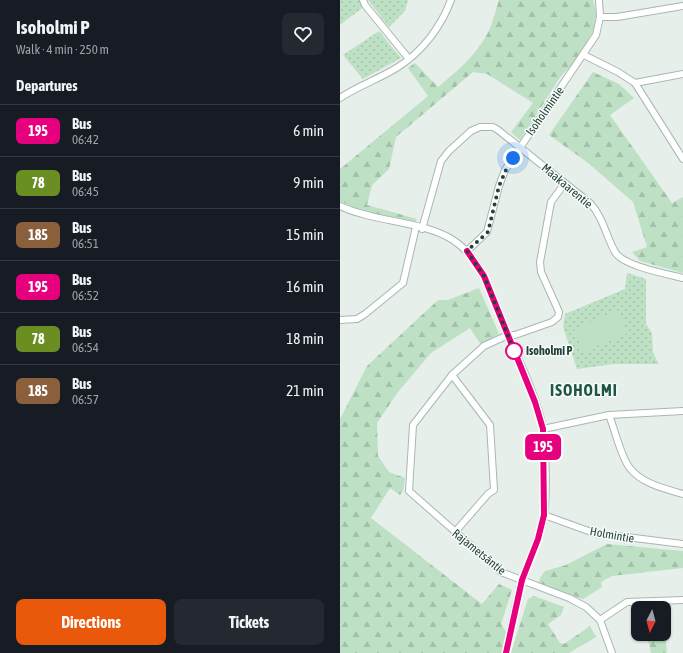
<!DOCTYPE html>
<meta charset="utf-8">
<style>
body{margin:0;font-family:"Asap Condensed",sans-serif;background:#242831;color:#f1f3f6;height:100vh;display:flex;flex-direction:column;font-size:15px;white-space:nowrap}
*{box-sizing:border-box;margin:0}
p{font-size:13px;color:#9ea1a6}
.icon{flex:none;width:22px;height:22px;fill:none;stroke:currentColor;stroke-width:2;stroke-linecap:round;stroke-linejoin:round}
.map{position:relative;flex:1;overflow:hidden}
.details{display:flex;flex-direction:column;background:#171b24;width:340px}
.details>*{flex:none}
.badge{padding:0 8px;border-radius:6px;font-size:14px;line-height:26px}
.needle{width:26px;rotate:186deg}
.fabs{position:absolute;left:291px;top:601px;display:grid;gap:8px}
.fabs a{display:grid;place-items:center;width:40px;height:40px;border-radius:8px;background:#171b24;box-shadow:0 1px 3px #0004;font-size:20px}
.you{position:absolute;width:20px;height:20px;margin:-10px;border:3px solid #fff;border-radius:50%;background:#1a73e8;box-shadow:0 0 0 6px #1a73e833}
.map>.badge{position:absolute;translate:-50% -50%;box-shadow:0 0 0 2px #fff}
h2{padding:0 16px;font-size:15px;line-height:36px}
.round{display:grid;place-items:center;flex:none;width:42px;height:42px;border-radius:8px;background:#242831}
.head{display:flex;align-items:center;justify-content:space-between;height:68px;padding:0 16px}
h1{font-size:19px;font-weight:700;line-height:30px}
.primary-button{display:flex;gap:8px;margin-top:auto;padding:8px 16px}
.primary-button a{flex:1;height:46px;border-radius:8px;background:#ea580c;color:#fff;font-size:16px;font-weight:700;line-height:46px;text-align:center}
.primary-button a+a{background:#242831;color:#f1f3f6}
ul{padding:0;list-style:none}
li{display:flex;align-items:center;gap:12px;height:52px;padding:0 16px;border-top:1px solid #363941}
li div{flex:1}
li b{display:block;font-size:15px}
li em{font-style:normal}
li .badge{min-width:44px;font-weight:700;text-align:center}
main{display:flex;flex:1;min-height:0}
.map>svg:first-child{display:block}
</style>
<main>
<section class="details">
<div class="head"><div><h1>Isoholmi P</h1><p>Walk · 4 min · 250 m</p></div><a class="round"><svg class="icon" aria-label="heart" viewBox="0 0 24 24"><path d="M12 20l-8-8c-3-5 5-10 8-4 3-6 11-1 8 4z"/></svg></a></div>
<h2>Departures</h2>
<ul>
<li><span class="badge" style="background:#e6007e;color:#fff">195</span><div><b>Bus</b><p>06:42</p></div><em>6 min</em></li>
<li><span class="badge" style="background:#6b8e23;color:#fff">78</span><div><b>Bus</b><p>06:45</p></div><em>9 min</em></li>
<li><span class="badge" style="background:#8b5e3c;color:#fff">185</span><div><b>Bus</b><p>06:51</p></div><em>15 min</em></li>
<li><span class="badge" style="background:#e6007e;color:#fff">195</span><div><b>Bus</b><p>06:52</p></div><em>16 min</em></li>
<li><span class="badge" style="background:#6b8e23;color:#fff">78</span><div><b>Bus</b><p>06:54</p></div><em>18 min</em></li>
<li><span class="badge" style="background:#8b5e3c;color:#fff">185</span><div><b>Bus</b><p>06:57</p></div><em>21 min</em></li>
</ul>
<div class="primary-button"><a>Directions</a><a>Tickets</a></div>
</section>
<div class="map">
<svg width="343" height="653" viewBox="0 0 343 653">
<defs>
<pattern id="grass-dots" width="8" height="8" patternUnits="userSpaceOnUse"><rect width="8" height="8" fill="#bee0c5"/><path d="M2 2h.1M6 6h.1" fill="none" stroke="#a3c1aa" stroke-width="1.8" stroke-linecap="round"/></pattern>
<pattern id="forest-firs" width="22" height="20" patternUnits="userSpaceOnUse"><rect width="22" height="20" fill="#bee0c5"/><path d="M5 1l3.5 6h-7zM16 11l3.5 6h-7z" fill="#a3c1aa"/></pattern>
</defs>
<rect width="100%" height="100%" fill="#e6efea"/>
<g fill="url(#grass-dots)">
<path d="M0 0H20L22 8 0 25Z"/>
<path d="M28 0H68L65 11 49 27Z"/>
<path d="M39 31 61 58 23 79 3 55Z"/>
<path d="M287 273 306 279V324L312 333 313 353 319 364H274L237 369 223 327 225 314 285 289Z"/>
</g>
<g fill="url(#forest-firs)">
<path d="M159 0H253L256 12 254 29 239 57 221 76 180 140 171 132 193 103 147 74 133 72 56 137 49 169 32 185 27 205 77 219 75 224 21 211 0 201V169L88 96 68 68 75 63 98 87C116 72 133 58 145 38 152 27 155 12 159 0Z"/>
<path d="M253 72 279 84 294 98 270 115 332 203 343 197V273L300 261 292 252 307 247 293 202 247 162 209 135Z"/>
<path d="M139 288 159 334 141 345 130 328 91 353 58 392 37 423 38 456 49 472 65 478 63 491 60 495 50 488 31 518 142 604 159 584 172 590 161 624 167 633 163 653H0V419L27 366 98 300H108Z"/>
<path d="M267 544 343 551V568L272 576 261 582 262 587 243 599 199 584 200 578 205 571 226 565Z"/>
<path d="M194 596 224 607 221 615 208 624 220 643 224 644 250 626 256 637 229 653H171L188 599Z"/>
<path d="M324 623 327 653H311L309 643 303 634H324Z"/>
</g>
<path fill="#bee0c5" d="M278 310 288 333 243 352 234 329Z"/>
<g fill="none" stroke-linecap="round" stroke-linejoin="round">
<defs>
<g id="minor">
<path d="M23 0 25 5 69 59"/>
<path d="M260 17H277L343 6"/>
<path d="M244 55 278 72 295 83 343 159"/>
<path d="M295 83 343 74"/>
<path d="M0 98C18 86 39 79 58 67 82 52 101 27 111 0"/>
<path d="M225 183 211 202 200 262 201 272 219 312 218 317 212 322 175 335H168L144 346 112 375 73 425 69 491 161 572 229 598 246 607 260 620 272 653"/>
<path d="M0 206C34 222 83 221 113 240 142 259 151 293 163 324 177 356 196 394 203 428 206 448 207 496 204 516 200 538 189 558 183 579 175 603 171 629 166 653"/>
<path d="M82 229 101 161 109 151 131 131 140 127H153L158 130 250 203C263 217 266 236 275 252 283 266 327 274 343 278"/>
<path d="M127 251 147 232 159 186 165 170 256 35 260 17 259 0"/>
<path d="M0 320 17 319 25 314 63 283 76 227"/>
<path d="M112 375 150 425 154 490 148 494 115 532"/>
<path d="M269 415C275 430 280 454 289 467 300 483 325 489 343 494"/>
<path d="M203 429 269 415 343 411"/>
<path d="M204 515 254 533 343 544"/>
<path d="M260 620 287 602 343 600"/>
</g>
</defs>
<use href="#minor" stroke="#a8b8b1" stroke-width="8"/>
<use href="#minor" stroke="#fff" stroke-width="6"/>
</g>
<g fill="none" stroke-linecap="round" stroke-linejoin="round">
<defs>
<path id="line" d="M127 251 144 276 195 402 203 429 204 515 198 539 182 580 166 653"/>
</defs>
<use href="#line" stroke="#fff" stroke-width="9"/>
<use href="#line" stroke="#e6007e" stroke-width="6"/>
<path stroke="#244238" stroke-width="4" stroke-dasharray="0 7.2" d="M173 158 166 170 159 186 148 232 127 251 144 276 174 351"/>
</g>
<circle fill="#fff" stroke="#e6007e" stroke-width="2" cx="174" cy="351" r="8"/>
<g text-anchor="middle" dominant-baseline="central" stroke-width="3" stroke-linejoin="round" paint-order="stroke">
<g font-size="12" fill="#244238" stroke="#f7fbf9">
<text transform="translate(205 111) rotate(-55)">Isoholmintie</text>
<text transform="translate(227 186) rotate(40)">Maakaarentie</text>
<text transform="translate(272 535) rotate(10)">Holmintie</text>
<text transform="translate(139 552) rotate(39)">Rajametsäntie</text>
</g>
<g font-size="12" font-weight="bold" fill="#244238" stroke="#f7fbf9" text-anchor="start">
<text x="186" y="351">Isoholmi P</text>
</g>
<g font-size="16" font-weight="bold" letter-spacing="1" fill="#1e5644" stroke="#f7fbf9">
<text x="244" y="390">ISOHOLMI</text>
</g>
</g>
</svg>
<div class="fabs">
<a><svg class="needle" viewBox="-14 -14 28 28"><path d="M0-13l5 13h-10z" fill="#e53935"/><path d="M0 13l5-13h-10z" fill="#9ea1a6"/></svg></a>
</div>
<div class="you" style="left:173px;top:158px"></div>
<b class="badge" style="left:203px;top:447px;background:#e6007e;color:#fff">195</b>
</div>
</main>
